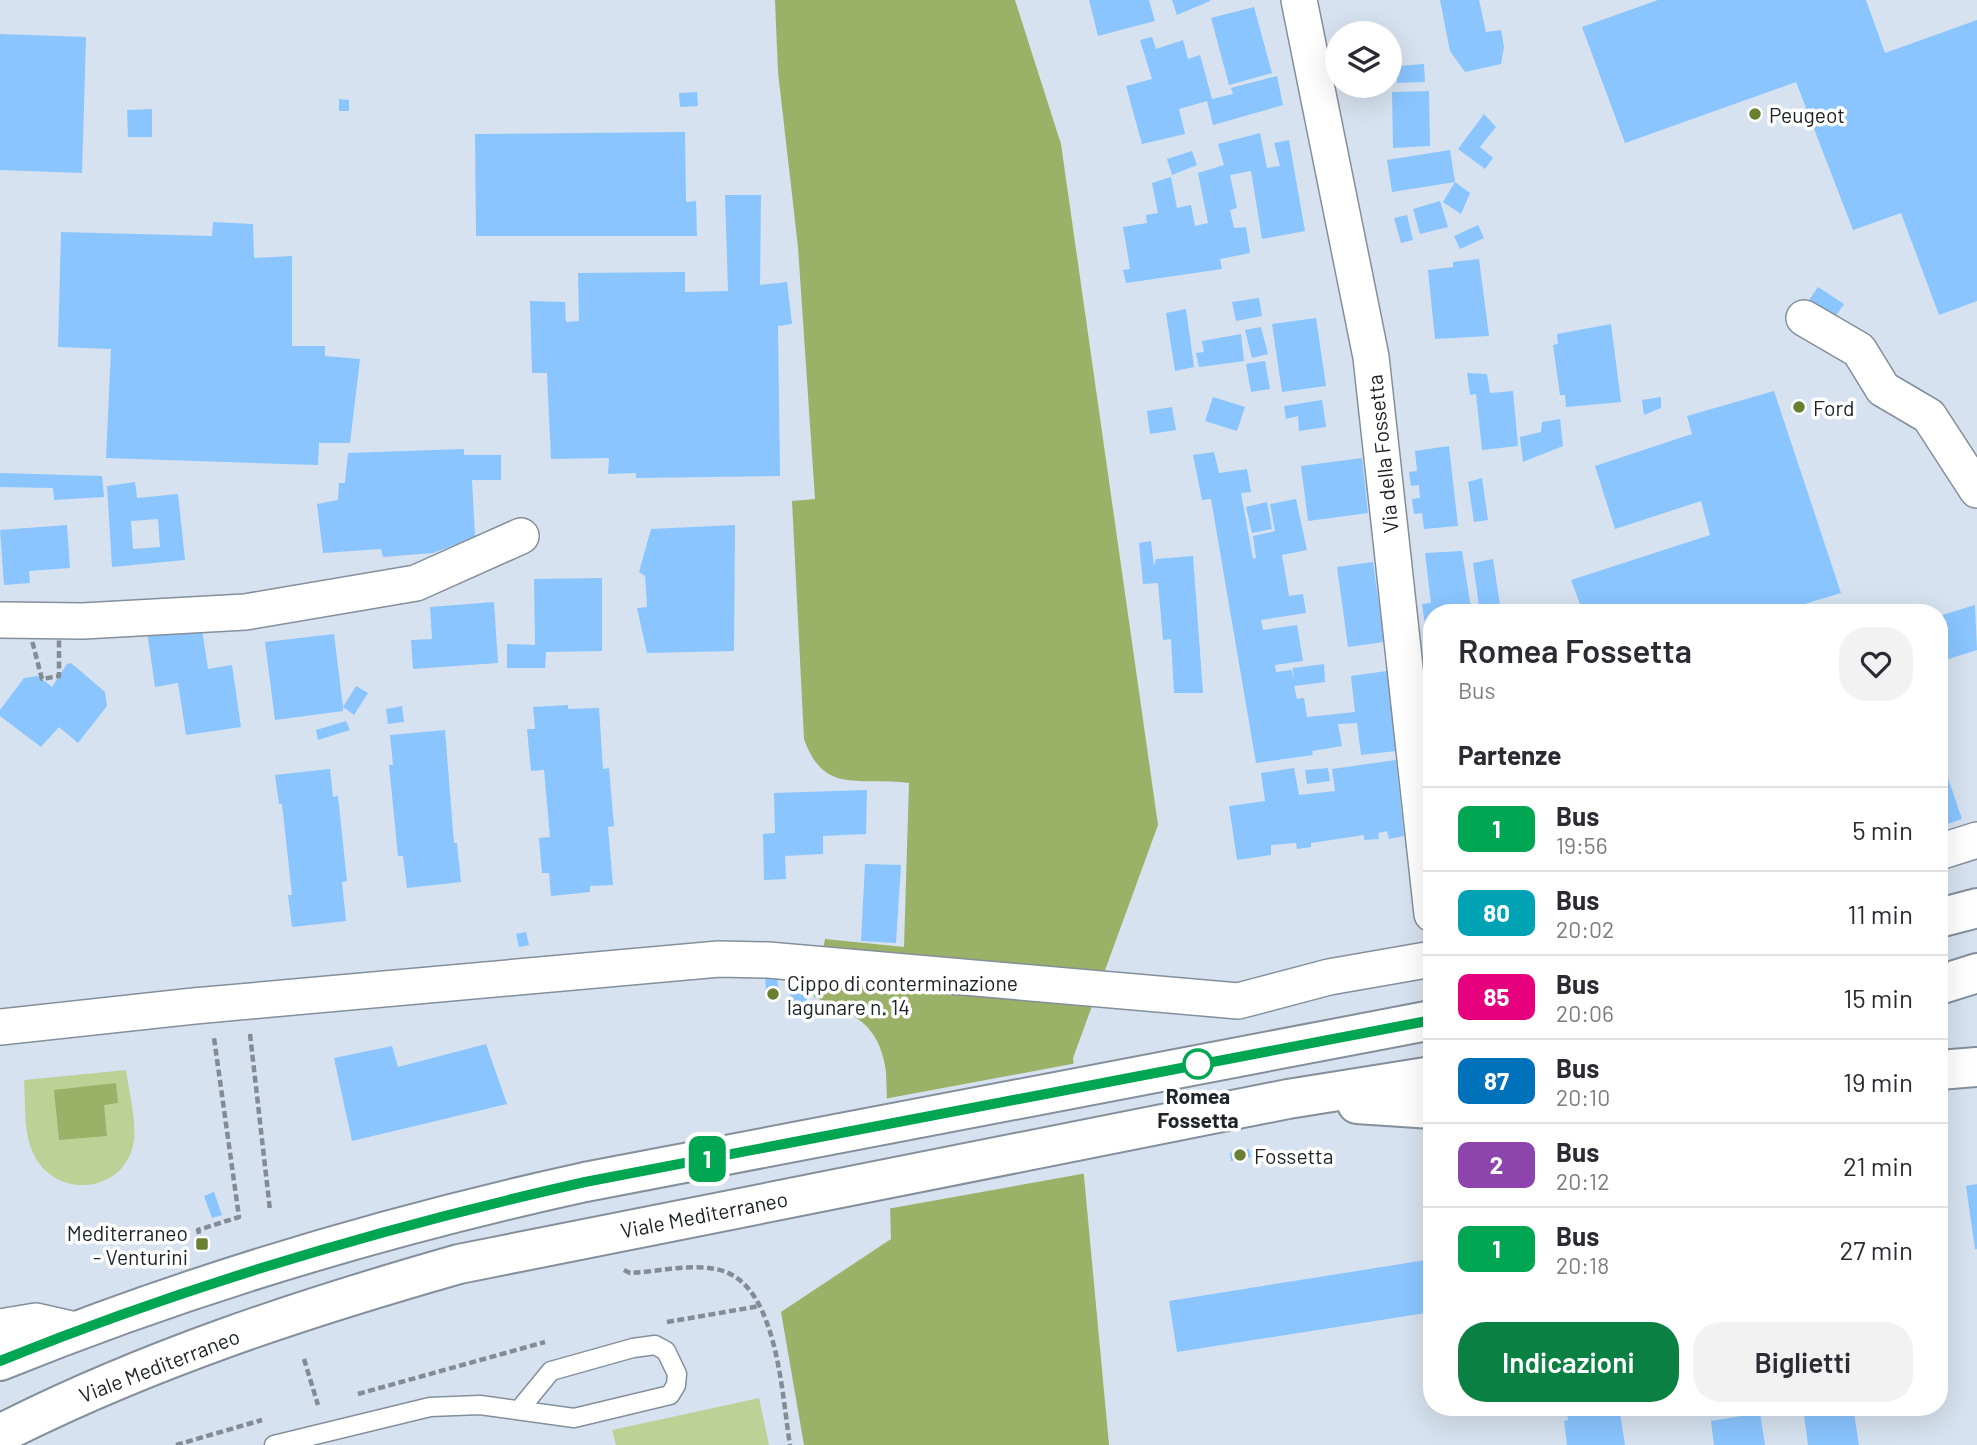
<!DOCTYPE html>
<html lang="it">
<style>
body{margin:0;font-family:Barlow,sans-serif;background:#f2f2f3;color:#2b2b33;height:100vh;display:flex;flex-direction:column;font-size:26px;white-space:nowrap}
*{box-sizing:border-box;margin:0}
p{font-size:23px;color:#7c7c81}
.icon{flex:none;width:38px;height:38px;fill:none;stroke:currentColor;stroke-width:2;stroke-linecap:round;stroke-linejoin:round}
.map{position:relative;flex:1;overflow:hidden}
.drawer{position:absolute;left:1423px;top:604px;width:525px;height:812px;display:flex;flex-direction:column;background:#fff;border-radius:28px;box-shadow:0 7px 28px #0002}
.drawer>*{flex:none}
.badge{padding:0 14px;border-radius:10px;font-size:24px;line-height:46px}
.buttons{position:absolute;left:1325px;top:21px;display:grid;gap:14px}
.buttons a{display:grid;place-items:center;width:77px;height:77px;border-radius:50%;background:#fff;box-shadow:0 7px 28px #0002;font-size:35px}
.map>.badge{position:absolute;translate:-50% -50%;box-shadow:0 0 0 4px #fff}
h2{padding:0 35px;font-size:26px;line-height:63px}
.round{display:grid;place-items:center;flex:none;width:74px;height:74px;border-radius:28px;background:#f2f2f3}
.overview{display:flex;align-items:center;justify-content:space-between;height:119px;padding:0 35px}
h1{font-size:33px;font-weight:600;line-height:52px}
.button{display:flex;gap:14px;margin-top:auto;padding:14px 35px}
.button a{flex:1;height:80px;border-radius:28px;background:#0b8043;color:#fff;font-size:28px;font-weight:600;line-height:80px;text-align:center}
.button a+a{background:#f2f2f3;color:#2b2b33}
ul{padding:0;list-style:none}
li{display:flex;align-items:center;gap:21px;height:84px;padding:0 35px;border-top:2px solid #e1e1e2}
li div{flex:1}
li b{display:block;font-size:26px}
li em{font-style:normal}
li .badge{min-width:77px;font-weight:700;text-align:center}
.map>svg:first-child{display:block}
</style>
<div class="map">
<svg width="1977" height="1445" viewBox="0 0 1977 1445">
<rect width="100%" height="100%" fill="#d6e2ef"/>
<g fill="#bdd196">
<path d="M126 1070C129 1091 136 1118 134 1140 127 1193 57 1201 34 1155 23 1133 26 1104 24 1080Z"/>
<path d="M759 1398 769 1445H616L612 1430Z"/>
</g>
<g fill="#9ab167">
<path d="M775 0H1015L1061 144 1158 825 1073 1058 1109 1445H804L781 1312 891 1239 886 1071C879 1024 855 1014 814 997L825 939 904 947 909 783C860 776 824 796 804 739L792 501 815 499 798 247 778 72Z"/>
<path d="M116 1083 118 1103 104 1105 107 1136 59 1140 54 1090Z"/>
</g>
<path fill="#d6e2ef" d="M1077 1063 1087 1173 887 1209 884 1099Z"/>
<g fill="#8ac5ff" fill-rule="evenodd">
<path d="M1089 0H1149L1155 21 1098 36Z"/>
<path d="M1172 0H1210V1L1177 15Z"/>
<path d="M1440 0H1479L1486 32 1501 30 1504 47 1501 64 1465 72 1450 51Z"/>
<path d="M1658 0H1866L1885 53 1977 20V301L1939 315 1901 213 1853 230 1796 82 1625 143 1582 27Z"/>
<path d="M1254 7 1272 73 1229 85 1211 18Z"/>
<path d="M0 34 86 37 82 173 0 170Z"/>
<path d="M1152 37 1156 49 1183 40 1188 59 1200 55 1212 99 1233 94 1231 88 1277 76 1283 105 1213 125 1207 101 1179 109 1185 134 1142 144 1126 86 1152 79 1140 40Z"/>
<path d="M1424 64 1425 82 1397 83V66Z"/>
<path d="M1429 91 1430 146 1393 148 1392 92Z"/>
<path d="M697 92 698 106 680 107 679 93Z"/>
<path d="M339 99 349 100V111H339Z"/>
<path d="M152 109V137H128L127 110Z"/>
<path d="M1484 114 1496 127 1480 147 1493 158 1485 169 1458 149Z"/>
<path d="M685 132 686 202 696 201 697 236H476L475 134Z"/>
<path d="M1260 133 1267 168 1280 166 1274 143 1289 140 1305 231 1262 239 1251 171 1230 175 1237 208 1230 210 1234 228 1246 227 1250 253 1220 259 1222 269 1126 283 1123 270 1130 269 1123 227 1147 223 1146 215 1158 213 1152 183 1171 177 1177 208 1191 205 1195 226 1208 223 1198 173 1224 165 1218 144Z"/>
<path d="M1450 150 1455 182 1470 193 1461 214 1443 202 1455 182 1392 192 1387 160Z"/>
<path d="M1192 151 1197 165 1172 175 1167 159Z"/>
<path d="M725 195H761L760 285 787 282 792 324 778 326 780 476 636 478V473L608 474 609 458 551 459 547 373H532L530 301 565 302 566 322 579 321 578 273 685 272V292L728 291Z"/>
<path d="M1440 201 1448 227 1420 234 1413 209Z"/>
<path d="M1407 215 1413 240 1401 243 1394 218Z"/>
<path d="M213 222 253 224 254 258 292 256V346H325V356L360 359 350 443H319L318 465 106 458 111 349 58 347 61 232 212 236Z"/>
<path d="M1478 225 1484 238 1460 249 1454 236Z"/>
<path d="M1479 259 1489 336 1435 339 1428 270 1453 267V262Z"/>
<path d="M1818 287 1844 304 1833 320 1807 303Z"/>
<path d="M1259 298 1262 316 1236 321 1232 302Z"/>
<path d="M1186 309 1194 367 1175 371 1166 313Z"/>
<path d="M1316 318 1326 386 1282 392 1272 324Z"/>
<path d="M1611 324 1621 402 1566 407 1565 395H1560L1553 345 1558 344 1557 334Z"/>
<path d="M1261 327 1268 354 1252 358 1245 330Z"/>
<path d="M1241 334 1244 361 1199 367 1196 353 1204 352 1202 341Z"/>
<path d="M1265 361 1270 389 1251 392 1246 364Z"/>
<path d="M1467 373 1487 374 1490 393 1513 391 1518 446 1482 450 1476 394 1470 395Z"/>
<path d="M1774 391 1841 593 1778 612H1583L1571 580 1710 535 1701 501 1615 529 1595 466 1692 434 1687 416Z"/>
<path d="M1213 397 1245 407 1237 431 1205 421Z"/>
<path d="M1661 397V408L1644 415 1642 400Z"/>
<path d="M1322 400 1326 427 1299 431 1298 416 1286 419 1284 406Z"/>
<path d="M1172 407 1176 430 1150 434 1147 411Z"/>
<path d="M1560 419 1563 446 1523 462 1520 437 1541 432 1542 422Z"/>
<path d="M1449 446 1458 526 1424 529 1422 513 1414 514 1412 499 1420 498 1419 485 1411 486 1409 472 1417 471 1415 451Z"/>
<path d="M464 449V455H501V480H472L475 537 433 553 383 557 381 549 323 553 317 504 338 500 339 483H345L348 453Z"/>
<path d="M1214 452 1219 473 1247 469 1251 492 1241 493 1253 559 1256 558 1253 536 1275 531 1270 504 1296 499 1307 550 1282 555 1289 596 1303 594 1306 613 1261 620 1263 630 1297 625 1303 661 1275 665 1276 672 1292 670 1294 681 1293 668 1324 664 1325 682 1294 686 1297 699 1304 698 1307 717 1355 712 1351 676 1387 671 1396 751 1361 755 1357 723 1338 724 1342 746 1312 751 1313 755 1256 763 1211 499 1202 500 1193 455Z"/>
<path d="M1362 458 1368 513 1308 521 1301 466Z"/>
<path d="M0 473 102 476 104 497 54 500 53 488 0 487Z"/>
<path d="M1482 478 1488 520 1474 522 1468 482Z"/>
<path d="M135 482 137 498 178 494 185 560 112 567 107 486ZM158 519 160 547 133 549 131 521Z"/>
<path d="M1267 502 1272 529 1252 533 1246 507Z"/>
<path d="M67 525 70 568 29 571 30 583 4 585 0 530Z"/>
<path d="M735 525 734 651 647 653 637 608 647 607 645 576 639 572 651 529Z"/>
<path d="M1151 541 1154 566 1156 559 1193 556 1203 693H1174L1171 639 1163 640 1158 583 1143 584 1139 543Z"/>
<path d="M1462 551 1471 608 1479 606 1473 563 1493 559 1501 612H1432V645L1428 646 1422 604 1431 603 1425 553Z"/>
<path d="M1373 562 1384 642 1348 647 1337 567Z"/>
<path d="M602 578V651L546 652 545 668H507V644L535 645 534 579Z"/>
<path d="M494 602 498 663 413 669 411 640 432 639 430 607Z"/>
<path d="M1975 605 1977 650 1939 662V616Z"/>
<path d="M200 616 208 669 232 665 241 727 186 735 178 683 155 687 146 624Z"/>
<path d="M334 634 343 707 356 686 368 693 354 715 343 707V711L275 720 265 642Z"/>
<path d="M71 663 105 692 107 706 78 743 59 727 41 747 0 716V710L24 678 38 676 52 687 67 664Z"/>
<path d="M568 705V709L599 708 603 769 609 768 614 826 608 827 613 885 590 886V892L551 896 549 873H542L539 838 550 837 544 770 531 771 527 729H535L533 707Z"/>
<path d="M402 706 404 722 388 724 386 709Z"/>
<path d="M346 721 350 730 318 740 316 730Z"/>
<path d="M445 730 454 843H457L461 882 407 888 403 856H398L389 765H393L390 735Z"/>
<path d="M1939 752 1962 819 1939 827Z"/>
<path d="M1396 760 1404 836 1389 839 1387 831 1378 833 1379 839 1364 840V835L1311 843V847L1297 849 1296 843 1271 845V855L1237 860 1229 806 1265 801 1261 773 1294 768 1299 795 1335 791 1332 769Z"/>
<path d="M1328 768 1330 781 1307 784 1305 770Z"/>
<path d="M330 769 333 797 338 796 347 881 342 882 346 921 292 927 288 895H292L282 804H279L275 775Z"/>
<path d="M867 790 866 834 823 836V854L785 856 786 879 764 880 763 834 775 833 774 793Z"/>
<path d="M865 864 901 865 896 943 861 941Z"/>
<path d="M526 932 529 945 519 947 516 934Z"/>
<path d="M777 976 778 987 766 990 765 977Z"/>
<path d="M807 991V1004L791 1005 790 994Z"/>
<path d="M486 1044 507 1104 352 1141 334 1058 392 1046 398 1067Z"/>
<path d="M1249 1149 1251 1157 1231 1161 1230 1153Z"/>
<path d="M1977 1184V1249H1975L1966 1186Z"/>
<path d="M214 1192 222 1215 212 1218 204 1196Z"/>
<path d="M1432 1259V1312L1177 1352 1169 1301Z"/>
<path d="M1566 1407H1619L1625 1445H1567L1564 1421 1568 1420Z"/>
<path d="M1803 1407H1853L1859 1445H1808Z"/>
<path d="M1760 1413 1765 1445H1714L1711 1421Z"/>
</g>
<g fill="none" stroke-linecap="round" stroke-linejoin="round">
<defs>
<path id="service" d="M274 1445 430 1407 480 1405 574 1418 670 1395 676 1385 677 1374 666 1351 655 1345 633 1348 551 1371 519 1410"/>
<g id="minor">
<path d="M1299 0 1371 357 1432 914"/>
<path d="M1804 318 1859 350 1883 389 1929 416 1977 490"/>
<path d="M0 620 83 621 245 612 416 583 521 536"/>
<path d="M1939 852 1977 840"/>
<path d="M0 1027 194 1006 719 959 768 960 1238 1001 1329 977 1432 959"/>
<path d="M0 1327 36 1321 76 1330"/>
</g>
<g id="tertiary">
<path d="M1939 918 1977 908"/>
<path d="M1939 985 1977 973"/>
<path d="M1939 1070 1977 1067"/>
<path d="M1357 1104 1432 1109"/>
<path d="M0 1361C190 1284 385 1226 585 1182L1432 1020"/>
<path d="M0 1434C146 1360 301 1309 459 1264L1288 1099 1432 1076"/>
</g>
</defs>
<use href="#service" stroke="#838f9a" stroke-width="21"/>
<use href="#minor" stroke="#838f9a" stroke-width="38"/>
<use href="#tertiary" stroke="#838f9a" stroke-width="42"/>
<g stroke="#838b95" stroke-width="4.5" stroke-dasharray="7 3.5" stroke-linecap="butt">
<path d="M59 630V676L42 679 30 633Z"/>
<path d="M250 1034 270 1210"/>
<path d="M202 1244 198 1230 239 1217 214 1038"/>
<path d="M624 1270 630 1273C659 1272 697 1261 726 1272 778 1292 782 1397 790 1445"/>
<path d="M667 1322 760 1306"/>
<path d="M304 1359 318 1405"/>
<path d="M358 1394 545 1342"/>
<path d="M176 1445 262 1420"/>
</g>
<use href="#service" stroke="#fff" stroke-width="18"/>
<use href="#minor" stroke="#fff" stroke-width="35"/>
<use href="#tertiary" stroke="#fff" stroke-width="38"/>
</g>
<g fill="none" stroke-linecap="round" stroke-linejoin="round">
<defs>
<path id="line" d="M0 1361C190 1284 385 1227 585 1182L1432 1020"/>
</defs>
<use href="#line" stroke="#fff" stroke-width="16"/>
<use href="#line" stroke="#00a651" stroke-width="10"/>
</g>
<g fill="#698031" stroke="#fff" stroke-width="2.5">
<circle cx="1755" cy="114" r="7"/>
<circle cx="1799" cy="407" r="7"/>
<circle cx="773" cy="994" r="7"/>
<circle cx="1240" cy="1155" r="7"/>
<rect x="195" y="1237" width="14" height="14" rx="3.5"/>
</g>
<circle fill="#fff" stroke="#00a651" stroke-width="3.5" cx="1198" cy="1064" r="14"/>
<g text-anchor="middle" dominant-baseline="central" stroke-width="7" stroke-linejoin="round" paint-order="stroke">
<g font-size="21" fill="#202429" stroke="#fff" text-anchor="start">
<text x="1769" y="114">Peugeot</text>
<text x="1813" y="407">Ford</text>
<text x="787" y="982">Cippo di conterminazione<tspan x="787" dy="24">lagunare n. 14</tspan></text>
<text x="1254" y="1155">Fossetta</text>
<text x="188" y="1232" text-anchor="end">Mediterraneo<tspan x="188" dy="24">- Venturini</tspan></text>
</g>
<g font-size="21" fill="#202429" stroke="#fff">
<text transform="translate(1382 454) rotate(-96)">Via della Fossetta</text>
<text transform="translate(704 1214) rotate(-11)">Viale Mediterraneo</text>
<text transform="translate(159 1365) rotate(-21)">Viale Mediterraneo</text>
</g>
<g font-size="21" font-weight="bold" fill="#202429" stroke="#fff">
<text x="1198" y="1095">Romea<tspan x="1198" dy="24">Fossetta</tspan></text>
</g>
</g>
</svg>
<div class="buttons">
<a><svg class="icon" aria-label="layers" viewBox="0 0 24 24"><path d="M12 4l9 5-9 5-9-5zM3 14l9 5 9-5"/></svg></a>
</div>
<b class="badge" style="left:707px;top:1159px;background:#00a651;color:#fff">1</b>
<section class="drawer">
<div class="overview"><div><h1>Romea Fossetta</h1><p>Bus</p></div><a class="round"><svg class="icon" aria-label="heart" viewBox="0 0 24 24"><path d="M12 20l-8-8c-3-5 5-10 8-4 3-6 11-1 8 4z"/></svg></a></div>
<h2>Partenze</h2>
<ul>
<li><span class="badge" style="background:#00a651;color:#fff">1</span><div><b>Bus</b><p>19:56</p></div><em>5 min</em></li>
<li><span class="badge" style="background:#00a3b4;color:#fff">80</span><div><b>Bus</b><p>20:02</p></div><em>11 min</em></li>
<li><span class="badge" style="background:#e6007e;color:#fff">85</span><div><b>Bus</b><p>20:06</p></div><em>15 min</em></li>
<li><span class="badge" style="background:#0072bc;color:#fff">87</span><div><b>Bus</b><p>20:10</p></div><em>19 min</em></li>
<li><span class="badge" style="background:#8e44ad;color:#fff">2</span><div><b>Bus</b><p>20:12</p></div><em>21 min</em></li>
<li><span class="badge" style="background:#00a651;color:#fff">1</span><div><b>Bus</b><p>20:18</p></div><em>27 min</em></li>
</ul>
<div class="button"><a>Indicazioni</a><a>Biglietti</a></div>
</section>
</div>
